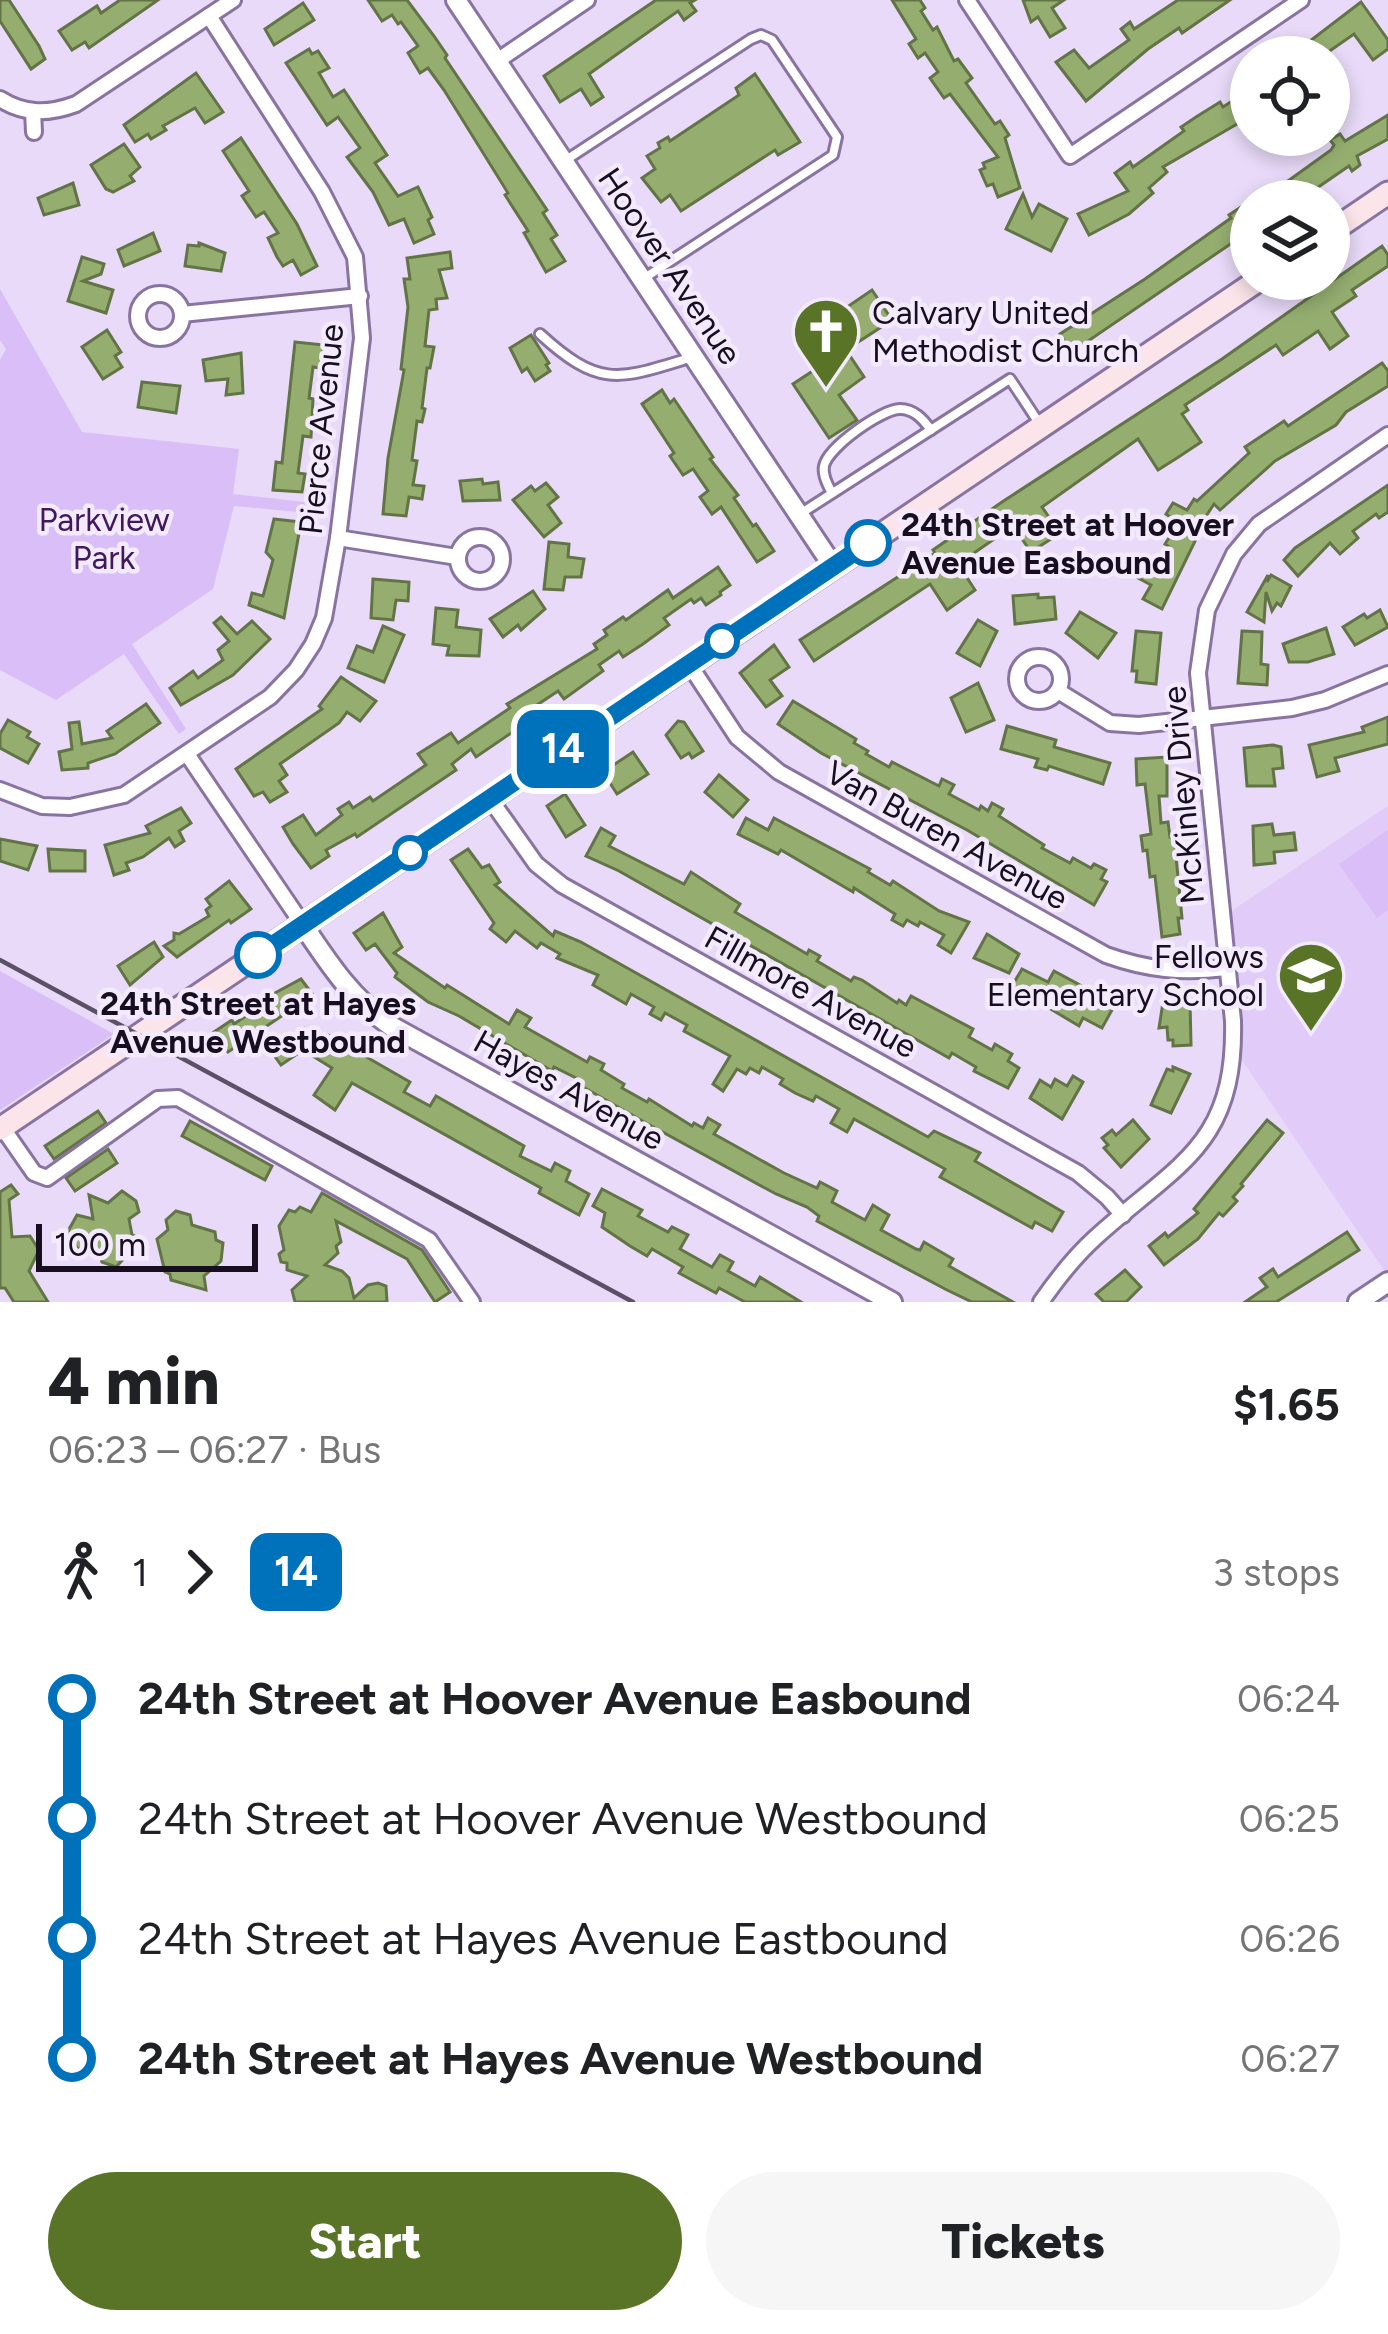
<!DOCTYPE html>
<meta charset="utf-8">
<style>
body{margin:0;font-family:Figtree,sans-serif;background:#f6f6f6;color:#202124;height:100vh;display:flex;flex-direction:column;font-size:45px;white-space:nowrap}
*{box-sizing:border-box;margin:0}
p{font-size:39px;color:#757577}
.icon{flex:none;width:66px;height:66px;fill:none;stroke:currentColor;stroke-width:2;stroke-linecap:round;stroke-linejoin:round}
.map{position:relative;height:1302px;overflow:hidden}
.panel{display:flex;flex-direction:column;background:#fff;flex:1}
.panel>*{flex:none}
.badge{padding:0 24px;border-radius:18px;font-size:42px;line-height:78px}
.tools{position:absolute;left:1230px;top:36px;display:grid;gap:24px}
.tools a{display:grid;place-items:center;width:120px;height:120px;border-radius:50%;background:#fff;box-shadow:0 6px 18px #0003;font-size:60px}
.scale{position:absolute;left:36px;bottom:30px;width:222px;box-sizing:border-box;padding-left:12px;border:6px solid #170e1f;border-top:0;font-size:33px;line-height:42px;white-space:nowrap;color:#170e1f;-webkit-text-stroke:9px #f3eafe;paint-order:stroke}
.map>.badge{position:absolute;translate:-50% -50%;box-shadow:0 0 0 6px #fff}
.legs{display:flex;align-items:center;gap:18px;height:132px;padding:0 48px;font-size:39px}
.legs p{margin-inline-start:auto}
.head{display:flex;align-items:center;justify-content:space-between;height:204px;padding:0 48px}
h1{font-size:66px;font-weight:800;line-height:90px}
.action{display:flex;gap:24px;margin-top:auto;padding:24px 48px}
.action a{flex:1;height:138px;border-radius:72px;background:#597427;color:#fff;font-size:48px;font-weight:800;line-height:138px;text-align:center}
.action a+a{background:#f6f6f6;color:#202124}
ul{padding:0 48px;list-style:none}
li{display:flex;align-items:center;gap:42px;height:120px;font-size:45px}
li i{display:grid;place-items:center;width:18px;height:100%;margin:0 15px;background:currentColor}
li i::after{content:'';width:30px;height:30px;margin:-15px;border:9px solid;border-radius:50%;background:#fff}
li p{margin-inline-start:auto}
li:first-child i{background:linear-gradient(#0000 50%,currentColor 0)}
li:last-child i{background:linear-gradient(currentColor 50%,#0000 0)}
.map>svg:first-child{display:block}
</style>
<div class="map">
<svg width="1388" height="1302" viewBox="0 0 1388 1302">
<rect width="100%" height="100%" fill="#e8daf8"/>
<path fill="#e1cbf8" d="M1388 806V1276L1233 1047 1221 918Z"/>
<g fill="#dabef8">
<path d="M0 289 82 432 239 449 233 494 322 504 320 514 234 506 213 589 132 644 186 729 179 734 124 654 56 700 0 670V360L6 349 0 340Z"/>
<path d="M1388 830V910L1377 918 1339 864Z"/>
<path d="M0 971 114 1034 0 1110Z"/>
</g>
<g fill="#95ae70" stroke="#627446" stroke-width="3">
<path d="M0 0H9L39 46 45 59 31 69 0 21Z"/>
<path d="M120 0H158L89 48 85 42 72 50 59 31 97 6 101 13Z"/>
<path d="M368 0H407L434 36 447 55 445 58 547 210 543 213 557 235 551 239 565 261 546 272 524 233 528 231 505 195 508 193 444 90 428 68 420 73 408 53 418 46 401 22 398 24 392 15 382 21Z"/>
<path d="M656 0H695L690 3 696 11 684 20 678 11 589 74 603 97 591 105 581 89 560 102 544 76Z"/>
<path d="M892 0H920L925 8 921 11 933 30 937 27 954 61 958 59 972 78 966 83 995 124 1000 121 1009 135 1005 138 1020 188 998 197 993 184 987 186 980 170 985 168 983 163 998 157 950 94 944 98 930 78 938 72 925 53 918 58 909 44 916 39Z"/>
<path d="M1023 0H1064L1052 8 1065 28 1050 37 1038 17 1031 22Z"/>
<path d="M1178 0H1230L1182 33 1179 28 1148 49 1086 101 1056 62 1074 50 1089 68 1129 40 1121 29 1130 22 1134 29Z"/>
<path d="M1361 2 1388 40V49L1373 60 1354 34 1321 57H1289Z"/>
<path d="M303 3 314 20 274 45 265 29Z"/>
<path d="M309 49 312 54 318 51 329 68 319 73 333 97 344 90 387 155 375 163 398 196 418 187 432 217 428 220 434 234 414 243 404 219 389 225 373 192 347 157 360 148 338 117 327 125 286 63Z"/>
<path d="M196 73 223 112 205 123 195 108 163 126 166 130 151 139 148 134 135 142 124 125Z"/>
<path d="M755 74 800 142 778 155 775 150 681 211 670 195 661 202 642 178 655 169 647 156 660 148 658 143 668 137 670 141 739 95 736 88Z"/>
<path d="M1246 92 1251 99V116L1163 167 1167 172 1149 188 1153 193 1129 214 1089 235 1078 214 1128 191 1115 173 1130 162 1133 167 1184 131 1181 127 1196 117 1220 102 1223 107Z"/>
<path d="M1388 115V139L1357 156 1360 165 1352 171 1349 166 1298 201H1260L1331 150 1334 145 1330 140 1340 134 1345 141Z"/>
<path d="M241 138 297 224 317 266 301 275 293 260 283 266 277 257 268 238 278 233 264 212 256 217 242 196 249 191 223 151Z"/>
<path d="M124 144 140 167 130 176 134 181 113 192 106 189 91 165Z"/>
<path d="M73 183 79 205 44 215 38 198Z"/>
<path d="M1023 194 1032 217 1039 204 1067 219 1051 251 1006 229Z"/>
<path d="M1241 207 1244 211 1251 207V230L1072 352 1060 334 1145 279 1231 218 1229 215Z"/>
<path d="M153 233 160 251 124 266 118 250Z"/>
<path d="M199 243 225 253 221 271 185 266 188 245 199 246Z"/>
<path d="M1382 246 1388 255V266L1352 290 1356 296 1332 312 1348 336 1330 349 1318 331 1283 355 1276 345 1185 405 1188 410 1182 414 1201 442 1177 458 1158 470 1138 439 1042 507 1060 533 1031 552 1013 526 958 564 975 590 947 610 930 584 814 661 800 640 935 553 933 550 1002 502 1222 359Z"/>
<path d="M450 252 452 268 439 270 447 298 436 299 437 309 429 310 425 346 434 347 430 368H427L422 408 425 409 422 422 417 421 412 460 417 461 413 485 424 486 422 499 409 497 406 516 383 514 388 458 404 370 401 369 408 307 404 279H410L407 258Z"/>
<path d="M82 257 104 264 101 274 83 281 113 290 106 313 68 301Z"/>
<path d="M872 290 892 320 846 350 864 377 839 395 857 420 829 438 793 384 837 355 818 327Z"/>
<path d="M107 330 121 352 115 356 122 367 103 379 82 347Z"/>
<path d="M531 335 549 363 546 365 550 371 535 381 527 368 522 372 510 348Z"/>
<path d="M295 342 324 345 320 368 313 367 309 398 313 399 311 437 303 436 298 473 305 474 302 492 273 490 276 462 282 463Z"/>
<path d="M241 353 243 393 226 395 228 379 206 381 203 360Z"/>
<path d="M1382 363 1388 371V386L1346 412 1336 425 1275 461 1220 510 1214 504 1195 533 1198 535 1162 609 1143 599 1151 585 1138 578 1144 567 1157 574 1171 548 1165 544 1174 530 1168 526 1173 519 1166 514 1173 503 1187 510 1194 499 1197 501 1249 453 1245 447 1284 421 1288 426Z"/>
<path d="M142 382 180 386 176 413 138 407Z"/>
<path d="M662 390 670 403 674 399 713 457 710 459 738 495 734 498 753 526 756 524 774 551 757 562 721 507 712 514 700 497 708 491 693 469 683 475 670 456 674 453 642 404Z"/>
<path d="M482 479 483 484 498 482 500 500 463 501 460 481Z"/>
<path d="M546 483 558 497 548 505 561 523 544 537 513 500 531 486 535 491Z"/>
<path d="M1388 485V512L1379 518 1376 514 1353 531 1358 538 1340 554 1330 543 1298 576 1284 560 1295 548Z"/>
<path d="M274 519 301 522 284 618 249 605 252 593 263 596 273 560 266 552Z"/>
<path d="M549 542 569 544 568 557 584 559 581 577H565L563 590 544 589Z"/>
<path d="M718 567 730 585 720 592 721 595 706 605 701 598 694 603 691 599 664 618 669 625 643 644 623 657 619 651 599 665 603 671 564 699 558 691 531 709 535 715 514 731 476 757 471 749 452 764 456 770 357 837 355 834 326 850 329 856 311 868 293 844 283 827 303 815 316 835 342 815 338 809 349 802 353 808 370 797 373 801 426 765 418 754 451 733 458 743 510 708 507 704 597 649 594 644 607 635 604 630 623 617 626 620 668 590 673 598Z"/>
<path d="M1268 575 1267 582 1271 575 1291 586 1281 606 1277 603 1272 611 1266 592 1264 622 1247 612Z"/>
<path d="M373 579 409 582 408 601 396 600 393 620 371 618Z"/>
<path d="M533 591 545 609 521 630 518 625 503 637 490 619Z"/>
<path d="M1038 594V598L1054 597 1056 619 1015 624 1013 596Z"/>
<path d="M436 608 458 610 456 627 481 630 479 656 447 655 449 646 433 644Z"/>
<path d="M1380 610 1388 627 1355 645 1343 627 1364 614 1367 618Z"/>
<path d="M1080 612 1116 633 1098 658 1066 633Z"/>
<path d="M221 617 237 634 252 621 270 639 233 675 181 705 170 688 193 671 198 678 223 660 218 650 229 641 214 623Z"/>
<path d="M978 620 997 631 980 666 957 653Z"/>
<path d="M383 626 404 635 384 682 348 668 357 646 373 652Z"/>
<path d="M1326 628 1334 654 1308 662H1289L1283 644Z"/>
<path d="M1136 631 1161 633 1156 684 1136 682 1137 671H1132Z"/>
<path d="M1242 631 1262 632 1261 664 1268 665 1267 685 1238 683Z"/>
<path d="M774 645 789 667 770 680 782 696 766 707 740 673Z"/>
<path d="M341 677 376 701 360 721 347 712 339 723 280 764 287 775 279 781 287 792 270 802 263 792 254 796 236 769 322 709 319 706Z"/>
<path d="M978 683 994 720 966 732 951 698Z"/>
<path d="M793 701 856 739 854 743 868 751 866 754 889 767 892 762 939 786 942 779 954 785 949 794 979 810 981 806 988 811 992 803 1003 809 999 816 1044 845 1042 848 1070 863 1073 858 1091 868 1094 864 1106 870 1101 879 1107 882 1094 905 967 830 821 753 778 724Z"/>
<path d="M146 704 160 723 115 754 88 763V768L62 770 59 752 72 749 69 723 79 722 82 744 112 738 107 731Z"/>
<path d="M1388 717V744L1335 758 1339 771 1317 777 1309 745 1364 732 1362 727Z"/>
<path d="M8 720 30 732 27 737 39 744 28 763 0 748V734Z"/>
<path d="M678 721 684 722 703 751 692 758 689 753 681 758 666 735Z"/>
<path d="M1007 726 1056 740 1054 747 1110 763 1103 784 1049 766 1047 770 1035 767 1038 759 1001 749Z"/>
<path d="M1273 745 1281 747 1283 768 1273 769 1275 786H1247L1244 748Z"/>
<path d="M633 752 648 774 617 794 603 772Z"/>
<path d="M1167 757V796H1159L1161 823 1168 822 1170 837 1174 836 1182 918H1178L1180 934 1162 937 1155 876 1150 877 1147 850 1143 851 1141 836 1151 834 1145 784 1137 785 1136 759Z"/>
<path d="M719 775 748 800 733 817 705 792Z"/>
<path d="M565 794 585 825 566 837 547 806Z"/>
<path d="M181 808 191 823 179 831 184 841 175 847 169 838 143 857 126 863 129 870 114 875 105 845 150 833 146 826Z"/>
<path d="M746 818 768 830 774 818 870 869 868 872 890 885 893 881 939 911 969 922 951 953 938 945 944 935 920 922 918 926 907 920 903 926 892 920 895 914 854 888 853 892 781 850 778 854 738 834Z"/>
<path d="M1272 824 1274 835 1294 833 1296 850 1274 852 1275 863 1254 865 1253 826Z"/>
<path d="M601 828 615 836 609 846 684 884 691 872 740 904 735 912 807 954 809 950 820 956 817 961 851 981 854 977 862 980 897 1003 899 1000 906 1005 911 996 973 1029 969 1037 992 1050 995 1044 1012 1054 1008 1061 1019 1068 1008 1088 974 1071 976 1067 952 1053 949 1058 619 871 586 856Z"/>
<path d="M0 839 37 846 28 870 0 861Z"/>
<path d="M48 849 85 851V871H50Z"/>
<path d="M468 849 482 868 489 865 500 882 495 885 553 936 555 931 581 942 928 1137 934 1131 980 1153 975 1161 1063 1212 1052 1231 1035 1222 1032 1228 940 1177 945 1169 854 1119 847 1132 831 1123 839 1109 816 1096 813 1101 795 1093 780 1084 783 1079 762 1067 759 1073 750 1068 746 1074 737 1069 723 1091 713 1084 730 1056 684 1031 687 1025 665 1013 661 1020 650 1014 654 1007 631 994 626 1004 593 985 598 975 557 958 560 954 541 943 537 948 515 931 506 942 490 929 494 923 451 860Z"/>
<path d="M229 881 251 909 231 923 229 920 177 957 164 946 174 940V933L179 934 209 916 206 910 211 906 206 899Z"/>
<path d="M383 913 402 947 394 953 445 988 447 985 509 1024 517 1010 531 1018 525 1027 587 1062 590 1057 604 1064 601 1070 624 1084 622 1088 647 1102 649 1099 692 1126 694 1123 703 1128 708 1118 720 1125 714 1134 784 1173 817 1188 820 1182 837 1191 832 1202 865 1220 873 1205 889 1215 881 1230 916 1249 920 1250 924 1242 953 1259 949 1266 1013 1302H972L947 1290 817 1221 819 1216 807 1207 776 1194 646 1123 576 1083 578 1079 554 1067 552 1071 459 1016 428 1002 395 977 397 973 375 944 366 950 354 933Z"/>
<path d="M987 934 1019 954 1009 973 974 958Z"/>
<path d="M154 942 163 957 130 985 118 966Z"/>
<path d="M1022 969 1048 982 1054 971 1102 997 1100 1001 1113 1008 1102 1028 1083 1018 1079 1026 1034 999 1030 1005 1018 998 1022 991 1012 986Z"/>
<path d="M301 979 313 995 228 1052 214 1032 232 1020 234 1024 265 1003 262 1000Z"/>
<path d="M1190 1001 1191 1045 1173 1046V1040H1168L1167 1027 1159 1028 1163 1002Z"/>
<path d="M304 1028 319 1049 328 1035 410 1082 404 1092 430 1106 436 1096 524 1146 520 1156 551 1171 555 1163 570 1171 566 1181 589 1194 579 1215 539 1193 541 1188 352 1083 335 1110 314 1095 332 1068 303 1050 281 1065 271 1051Z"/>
<path d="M1173 1067 1190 1074 1171 1113 1151 1105 1167 1069 1173 1071Z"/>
<path d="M1073 1076 1083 1082 1062 1119 1030 1098 1040 1080 1051 1087 1055 1079 1067 1086Z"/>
<path d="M98 1111 106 1123 54 1159 45 1146Z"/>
<path d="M1133 1120 1149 1139 1121 1167 1104 1148 1108 1145 1102 1138 1112 1130 1116 1135Z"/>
<path d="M1267 1120 1283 1133 1241 1184 1243 1186 1233 1197 1237 1201 1223 1216 1219 1213 1198 1239 1164 1265 1149 1246 1165 1233 1168 1237 1198 1213 1194 1209Z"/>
<path d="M190 1121 272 1166 265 1180 182 1136Z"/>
<path d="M108 1149 117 1163 75 1191 66 1178Z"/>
<path d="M11 1185 18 1194 9 1200 12 1237 30 1236 39 1250 29 1271 48 1302H14L5 1288H0V1192Z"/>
<path d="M602 1189 642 1210 638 1216 668 1232 672 1227 688 1235 680 1249 712 1267 720 1255 733 1262 728 1271 755 1286 760 1277 801 1302H745L719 1288 716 1293 679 1273 683 1267 652 1249 647 1256 630 1246 602 1227 605 1213 593 1206Z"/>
<path d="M122 1191 136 1201 139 1212 129 1219 132 1235 142 1239 116 1267 102 1262 100 1256 77 1248 68 1231 77 1215 93 1219 89 1195 108 1203Z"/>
<path d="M322 1193 422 1250 450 1292 435 1302 407 1259 336 1221 341 1242 336 1246 338 1253 325 1265 342 1271 349 1278 354 1298 368 1285 378 1283 386 1286 387 1302H295L292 1290 307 1276 287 1270V1263L281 1262 279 1254 284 1250 279 1226 289 1210 295 1212 300 1207 311 1212Z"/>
<path d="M176 1211 190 1215 192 1225 215 1232 216 1240 223 1243 221 1261 204 1276 206 1290 171 1280 170 1274 165 1272 157 1239 168 1230 166 1220Z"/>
<path d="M1347 1232 1359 1250 1276 1302H1245L1267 1287 1260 1278 1273 1269 1278 1277Z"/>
<path d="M1125 1270 1141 1287 1126 1302H1104L1096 1294Z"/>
</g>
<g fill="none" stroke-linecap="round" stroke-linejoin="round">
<defs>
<g id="service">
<path d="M566 160 751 39 761 35 772 40 837 137 833 155 646 277"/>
<path d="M540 334C601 390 620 379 693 357"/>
<path d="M832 493C828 486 822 475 824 466 828 447 882 409 900 409 914 409 923 419 931 430"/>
<path d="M800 514 1010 379 1039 423"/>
</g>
<g id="minor">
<path d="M967 0 1070 156 1301 0"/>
<path d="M497 61 587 0"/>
<path d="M0 99C25 115 49 114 76 104L233 0"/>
<path d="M33 111 34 132"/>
<circle cx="160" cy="316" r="22"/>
<path d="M182 314 360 296"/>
<circle cx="480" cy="559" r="22"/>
<path d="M338 538 457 557"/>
<circle cx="1039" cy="679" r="22"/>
<path d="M689 664 737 737 779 772 1106 955C1148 970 1182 973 1226 968"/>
<path d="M1058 691 1110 723 1139 725 1292 708 1325 700 1388 674"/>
<path d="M187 754 303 925"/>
<path d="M0 790 42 806 70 807 124 795 270 697 296 670 313 644 324 618 338 538 362 338 355 257 322 192 209 16"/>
<path d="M490 799 536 864 562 885 1078 1173 1107 1197 1123 1215"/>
<path d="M2 1127 34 1173 47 1178 158 1099 178 1098 429 1240 472 1302"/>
<path d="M1041 1302C1057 1279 1074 1257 1095 1238 1176 1164 1236 1147 1233 1021L1198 673 1207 610 1234 554 1259 524 1388 435"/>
</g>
<g id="tertiary">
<path d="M456 0 833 566"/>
<path d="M303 925C329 964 352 999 391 1026L892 1302"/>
<path d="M1358 1302 1388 1282"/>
</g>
<g id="secondary">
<path d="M1329 233 1388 193"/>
<path d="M0 1129 1260 279"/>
</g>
</defs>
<use href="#service" stroke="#8974a1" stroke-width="14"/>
<use href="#minor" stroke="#8974a1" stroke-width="20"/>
<use href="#tertiary" stroke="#8974a1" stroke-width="24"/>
<use href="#secondary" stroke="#8974a1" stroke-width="27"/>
<use href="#service" stroke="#fff" stroke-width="8"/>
<use href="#minor" stroke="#fff" stroke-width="14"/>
<use href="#tertiary" stroke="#fff" stroke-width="18"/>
<use href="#secondary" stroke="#fce5ea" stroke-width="21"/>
<path stroke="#5b5065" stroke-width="4.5" d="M0 960 633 1302"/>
</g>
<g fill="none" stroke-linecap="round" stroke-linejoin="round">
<defs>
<path id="line-1" d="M258 955 868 543"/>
</defs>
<use href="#line-1" stroke="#fff" stroke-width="27"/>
<use href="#line-1" stroke="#0072bc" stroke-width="18"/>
</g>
<defs>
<symbol id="church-pin" viewBox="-11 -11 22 30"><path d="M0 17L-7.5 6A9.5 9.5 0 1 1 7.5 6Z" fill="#597427" stroke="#f3eafe"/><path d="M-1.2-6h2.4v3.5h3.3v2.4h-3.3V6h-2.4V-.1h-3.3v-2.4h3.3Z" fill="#fff"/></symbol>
<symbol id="school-pin" viewBox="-11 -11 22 30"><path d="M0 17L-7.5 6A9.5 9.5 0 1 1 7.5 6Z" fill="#597427" stroke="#f3eafe"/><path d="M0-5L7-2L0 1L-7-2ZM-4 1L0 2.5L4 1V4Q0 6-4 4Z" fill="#fff"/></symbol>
</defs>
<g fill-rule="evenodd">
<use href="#church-pin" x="788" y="293" width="76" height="104"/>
<use href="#school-pin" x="1273" y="937" width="76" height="104"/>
</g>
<g fill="#fff" stroke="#0072bc" stroke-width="6">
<circle cx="868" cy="543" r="21"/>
<circle cx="722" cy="641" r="15"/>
<circle cx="410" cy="853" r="15"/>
<circle cx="258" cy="955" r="21"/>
</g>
<g text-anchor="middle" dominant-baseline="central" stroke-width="9" stroke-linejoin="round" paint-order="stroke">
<g font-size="33" fill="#170e1f" stroke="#f3eafe">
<text transform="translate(670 266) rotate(56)">Hoover Avenue</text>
<text transform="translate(321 429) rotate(-84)">Pierce Avenue</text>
<text transform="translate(1183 795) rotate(-95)">McKinley Drive</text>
<text transform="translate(947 835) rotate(29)">Van Buren Avenue</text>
<text transform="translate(811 992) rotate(29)">Fillmore Avenue</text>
<text transform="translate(569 1090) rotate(29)">Hayes Avenue</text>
</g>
<g font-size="33" fill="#170e1f" stroke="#f3eafe" text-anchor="start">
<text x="872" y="312">Calvary United<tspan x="872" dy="38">Methodist Church</tspan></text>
<text x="1264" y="956" text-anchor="end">Fellows<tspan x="1264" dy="38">Elementary School</tspan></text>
</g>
<g font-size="33" fill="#3f185d" stroke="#f3eafe">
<text x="104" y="519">Parkview<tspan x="104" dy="38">Park</tspan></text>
</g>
<g font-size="33" font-weight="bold" fill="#170e1f" stroke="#f3eafe" text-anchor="start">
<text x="901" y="524">24th Street at Hoover<tspan x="901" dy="38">Avenue Easbound</tspan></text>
<text x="258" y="1003" text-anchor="middle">24th Street at Hayes<tspan x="258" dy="38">Avenue Westbound</tspan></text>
</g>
</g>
</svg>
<div class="tools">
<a><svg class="icon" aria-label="locate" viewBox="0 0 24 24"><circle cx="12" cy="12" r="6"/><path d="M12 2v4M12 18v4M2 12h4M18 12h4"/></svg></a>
<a><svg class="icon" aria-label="layers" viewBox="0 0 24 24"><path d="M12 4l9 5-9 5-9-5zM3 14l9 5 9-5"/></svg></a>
</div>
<div class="scale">100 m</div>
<b class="badge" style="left:563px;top:749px;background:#0072bc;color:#fff">14</b>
</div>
<section class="panel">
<div class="head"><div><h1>4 min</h1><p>06:23 – 06:27 · Bus</p></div><b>$1.65</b></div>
<div class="legs"><svg class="icon" aria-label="walk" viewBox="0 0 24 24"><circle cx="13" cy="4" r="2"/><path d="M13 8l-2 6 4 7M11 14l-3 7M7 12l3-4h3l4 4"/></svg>1<svg class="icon" aria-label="forward" viewBox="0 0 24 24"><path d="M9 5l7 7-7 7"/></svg><b class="badge" style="background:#0072bc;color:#fff">14</b><p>3 stops</p></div>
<ul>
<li><i style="color:#0072bc"></i><b>24th Street at Hoover Avenue Easbound</b><p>06:24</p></li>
<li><i style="color:#0072bc"></i><span>24th Street at Hoover Avenue Westbound</span><p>06:25</p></li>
<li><i style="color:#0072bc"></i><span>24th Street at Hayes Avenue Eastbound</span><p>06:26</p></li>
<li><i style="color:#0072bc"></i><b>24th Street at Hayes Avenue Westbound</b><p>06:27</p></li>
</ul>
<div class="action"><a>Start</a><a>Tickets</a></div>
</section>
